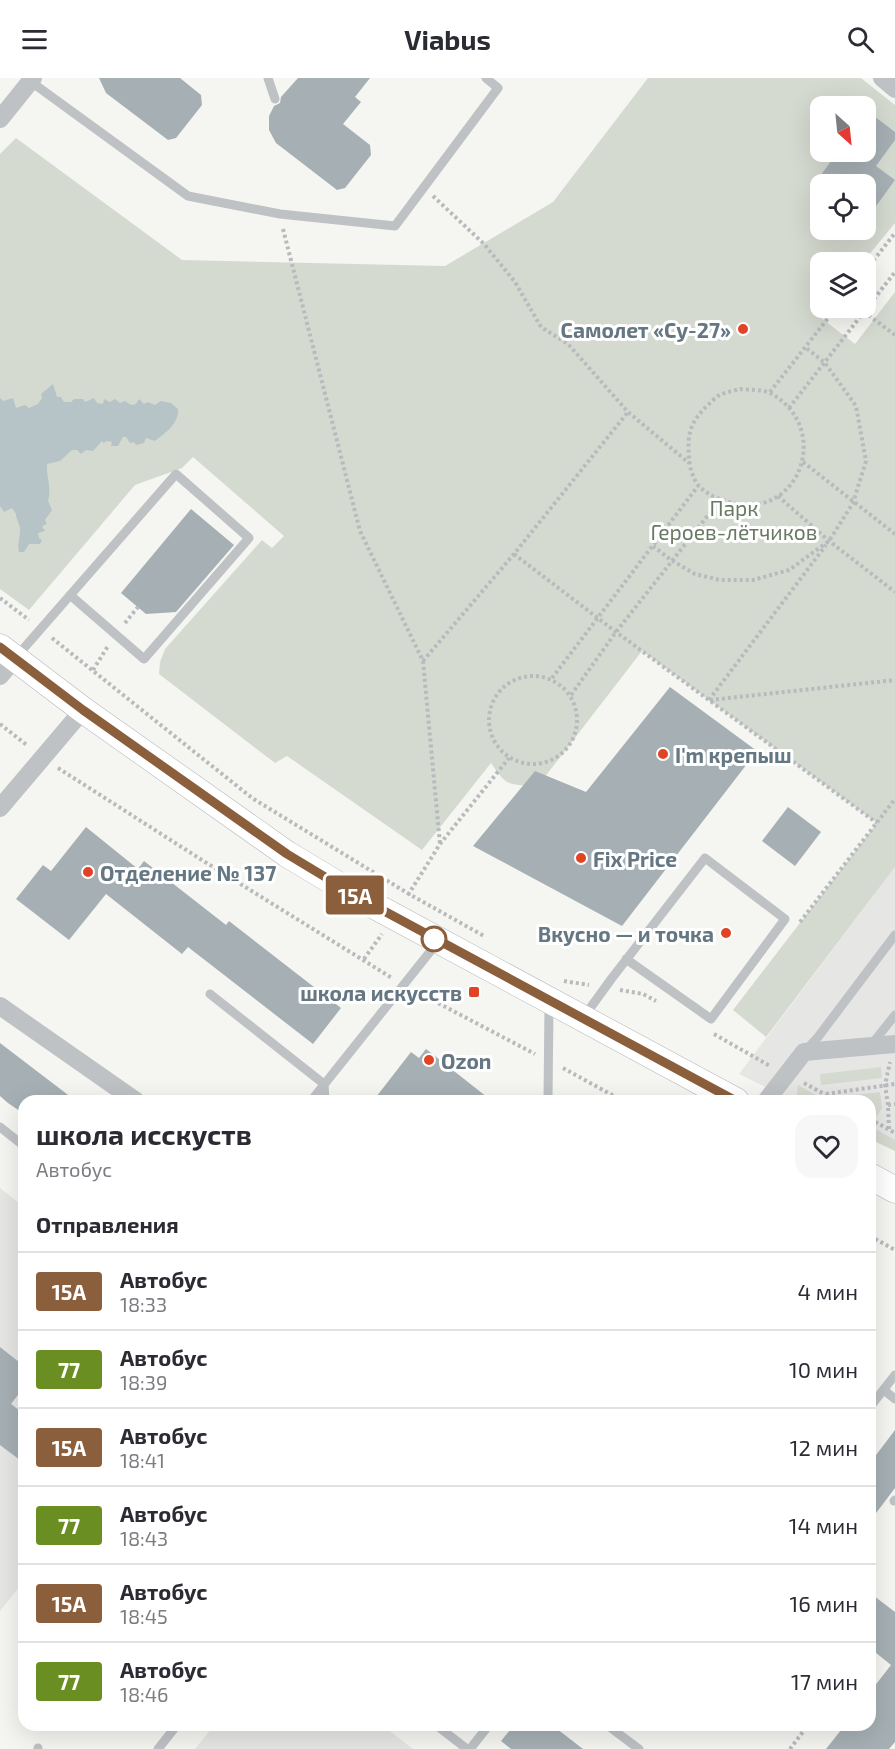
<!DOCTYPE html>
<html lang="ru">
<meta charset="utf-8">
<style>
:root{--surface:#fff;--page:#f7f7f7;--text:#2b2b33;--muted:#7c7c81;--line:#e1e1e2}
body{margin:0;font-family:"Exo 2",sans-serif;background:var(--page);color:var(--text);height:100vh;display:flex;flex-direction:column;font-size:22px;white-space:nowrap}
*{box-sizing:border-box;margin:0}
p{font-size:20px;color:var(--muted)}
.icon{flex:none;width:33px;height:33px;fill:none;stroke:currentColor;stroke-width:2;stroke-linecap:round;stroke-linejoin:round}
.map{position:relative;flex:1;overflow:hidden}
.side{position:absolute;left:18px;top:1017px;width:858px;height:636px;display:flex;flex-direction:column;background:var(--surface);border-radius:18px;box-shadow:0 6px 24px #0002}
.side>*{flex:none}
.badge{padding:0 12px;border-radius:4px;font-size:21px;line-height:39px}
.needle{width:39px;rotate:153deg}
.controls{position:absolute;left:810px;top:18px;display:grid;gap:12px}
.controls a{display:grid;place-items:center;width:66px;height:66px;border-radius:12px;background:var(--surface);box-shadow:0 6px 24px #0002;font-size:30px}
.map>.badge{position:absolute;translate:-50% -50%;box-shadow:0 0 0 3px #fff}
h2{padding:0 18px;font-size:22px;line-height:54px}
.round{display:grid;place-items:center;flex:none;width:63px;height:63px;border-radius:18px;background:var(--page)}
.headline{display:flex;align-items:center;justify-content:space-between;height:102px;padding:0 18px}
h1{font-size:28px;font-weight:700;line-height:45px}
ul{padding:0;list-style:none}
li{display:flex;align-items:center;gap:18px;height:78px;padding:0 18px;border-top:2px solid var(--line)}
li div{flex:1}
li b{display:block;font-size:22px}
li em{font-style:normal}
li .badge{min-width:66px;font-weight:700;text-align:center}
header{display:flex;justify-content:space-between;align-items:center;height:78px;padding:0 18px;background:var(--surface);font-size:27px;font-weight:700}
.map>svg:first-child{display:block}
</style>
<header><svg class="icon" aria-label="menu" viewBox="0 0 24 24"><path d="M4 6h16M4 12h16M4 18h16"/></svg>Viabus<svg class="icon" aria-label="search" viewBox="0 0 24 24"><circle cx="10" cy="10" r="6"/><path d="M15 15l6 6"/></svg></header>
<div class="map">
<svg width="895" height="1671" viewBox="0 0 895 1671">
<rect width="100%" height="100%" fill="#f5f5f1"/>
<g fill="#e6e6e5">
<polygon points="895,789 895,1073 870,1061 870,1023 794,1023 739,996"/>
<polygon points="0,1110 24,1129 24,1503 0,1533"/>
<polygon points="214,1647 382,1647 413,1671 195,1671"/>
</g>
<g fill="#d5dad0" fill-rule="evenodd">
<path d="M648,0h213l34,27v118l-32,39h-43v46h8l-8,9 35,27 40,-52v575l-129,170 -33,-27 144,-187 -235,-172 -105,136c-30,-4 -29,1 -46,-24l-69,87 -135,-94 -12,7 -116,-89 1,-12 5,-13 97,-109 10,8 12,-12 -91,-79 -11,11 -47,17 -106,125 -29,-21v-435l16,-16 166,122 263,6 108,-64zM820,28h46v46h-46zM820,106h46v46h-46z"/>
<polygon points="881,989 882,1000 821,1007 820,996"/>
<polygon points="798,1007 826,1023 798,1023 797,1015"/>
<polygon points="880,1014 882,1030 877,1038 870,1035 870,1023 847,1023 839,1019"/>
<polygon points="870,1048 895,1062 895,1073 870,1061"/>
</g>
<path fill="#b6c4c7" d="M53,306l4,13h4l3,5h7l3,-3h9l2,3 9,-4 3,5 6,1 1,-5 6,3 5,-3 5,4 5,-2 6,4 5,-1 3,-5 5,5 4,-2 7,3 6,-4 10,2 7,6c1,15 -13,24 -23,32l-9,-3 -2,5 -8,2 -2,-3 -4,1 -4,-6h-3l-5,9h-7l1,-4 -5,-1 -4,2 -1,-2 -9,10 -7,-1 -5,4 -4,-4h-5l-12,11 -13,3c-1,13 5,24 1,37l4,9 -7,10 2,4 -5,2 3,5 -7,2 1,5 3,2 -2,4h-11l-5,8h-5c-2,-7 1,-14 1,-22 0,-7 -4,-10 -4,-16l-4,-6 -8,4 -4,-6v-108l3,3 10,-3 3,10 9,-3 4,3 9,-4 4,-6 -1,-4z"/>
<g fill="#a6b0b4">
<polygon points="99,0 180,0 201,17 202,27 176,60 168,62 106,15"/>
<polygon points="298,0 370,0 355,19 361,24 343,46 370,67 371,77 345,110 337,112 276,65 269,52 269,38 274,28 280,25 281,19"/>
<polygon points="866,32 895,54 895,62 876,88 895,102 866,142 866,106 814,106 838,74 866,74"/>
<polygon points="191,431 234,467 176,534 146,536 121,515"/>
<polygon points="670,609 757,673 622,848 473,768 535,693 586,714"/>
<polygon points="788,729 821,754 795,788 762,763"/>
<polygon points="86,749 138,791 144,783 226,847 229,843 341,930 313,966 188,869 182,876 106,816 69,862 16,821 43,787 51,793"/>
<polygon points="0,965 76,1023 24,1023 24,1036 8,1025 0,1018"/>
<polygon points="426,971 492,1023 373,1023 411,974 419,980"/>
<polygon points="0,1269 24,1288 24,1309 11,1326 24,1336 24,1385 0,1367"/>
<polygon points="895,1352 895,1410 870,1443 870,1385"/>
<polygon points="870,1515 895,1534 895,1664 889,1671 826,1671 845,1647 870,1647 870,1614 891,1587 870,1570"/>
<polygon points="514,1647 552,1647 583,1671 511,1671 501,1663"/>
</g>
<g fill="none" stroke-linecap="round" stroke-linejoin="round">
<defs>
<g id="secondary">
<polyline points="0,569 83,632 287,776 360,820 736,1023"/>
<polyline points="870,1098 895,1112"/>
</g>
</defs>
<use href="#secondary" stroke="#b2b8bc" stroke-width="27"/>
<g stroke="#b8bbbd" stroke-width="4" stroke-dasharray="3 3" stroke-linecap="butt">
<polyline points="433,118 484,166 515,204 541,249 568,266 628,334 689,385"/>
<polyline points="283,151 360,453 423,583 440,766"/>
<polyline points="866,192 895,155"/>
<polyline points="859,230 895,257"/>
<path d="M740,311c9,1 24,0 32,5 60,35 28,125 -39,109 -12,-3 -24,-7 -33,-16 -6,-5 -11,-21 -11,-29 -2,-24 1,-36 19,-53 3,-3 7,-7 10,-9 7,-4 15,-5 22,-7z"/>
<polyline points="770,314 836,230"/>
<polyline points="789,330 895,194"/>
<polyline points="803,384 895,456"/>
<polyline points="778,418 829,463 895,514"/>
<polyline points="653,468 671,482 695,496 720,502 753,502 789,492 829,463 853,425 866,383 856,328 825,285 805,269"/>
<polyline points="514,476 616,554 877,745"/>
<polyline points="0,520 29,542"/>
<polyline points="125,545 138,529"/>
<polyline points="52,560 252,720 409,816 484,858"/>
<polyline points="423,583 514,476 628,334"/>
<polyline points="93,592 108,568"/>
<circle cx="533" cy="642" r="44"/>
<polyline points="552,600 698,408"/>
<polyline points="571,617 616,554 720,422"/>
<polyline points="709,622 826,467"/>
<polyline points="710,622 895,602"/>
<polyline points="0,646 28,668"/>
<polyline points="58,690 205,784 392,900"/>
<polyline points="408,817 440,766 509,680"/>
<polyline points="800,844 895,721"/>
<polyline points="364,881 382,856"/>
<polyline points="564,903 589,907"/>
<polyline points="620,912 643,916 656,923"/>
<polyline points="417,914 535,976"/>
<polyline points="714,956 770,988"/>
<polyline points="563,990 623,1023"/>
<polyline points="804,1005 837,1023"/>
<polyline points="826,1016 895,1006"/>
<polyline points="888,1027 885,1007 890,984"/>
<polyline points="870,1041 895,1055"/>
<polyline points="889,1051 888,1027 895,1026"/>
<polyline points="870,1158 895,1172"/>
<polyline points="790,1671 808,1647"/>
</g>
<g stroke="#bec2c5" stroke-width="9">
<polyline points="268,0 275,21"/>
<polyline points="30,3 188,118 280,136 395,148 498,10 486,0"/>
<polyline points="17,578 176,396 249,460 144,581 70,517"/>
<polyline points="210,916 324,1006 325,1023"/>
<polyline points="583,940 612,900 705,780 785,841 711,941 626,881"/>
<polyline points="872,966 895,937"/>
<polyline points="805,973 818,959 895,857"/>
<polyline points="311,1023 437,865"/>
<polyline points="548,1023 549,926"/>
<polyline points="0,1049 24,1068"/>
<polyline points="884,1312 895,1321"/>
<polyline points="870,1329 895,1297"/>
<polyline points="894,1423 895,1422"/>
<polyline points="436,1647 467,1671"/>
<polyline points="607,1647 639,1671"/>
<polyline points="38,1670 38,1671"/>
<polyline points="158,1671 177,1647"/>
<polyline points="470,1671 489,1647"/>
</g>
<g stroke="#bec2c5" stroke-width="18">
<polyline points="882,0 895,11"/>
<polyline points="0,41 33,0"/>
<polyline points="0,598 15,580"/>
<polyline points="0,730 83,632"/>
<polyline points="0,928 136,1023"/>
<polyline points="766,1023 804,974 895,966"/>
</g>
<use href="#secondary" stroke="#fff" stroke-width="26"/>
</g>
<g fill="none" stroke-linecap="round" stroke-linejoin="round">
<defs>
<polyline id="line" points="0,569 83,632 287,776 360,820 736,1023"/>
</defs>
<use href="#line" stroke="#fff" stroke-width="14"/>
<use href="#line" stroke="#8b5e3c" stroke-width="9"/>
</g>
<g fill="#e24324" stroke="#fff" stroke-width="2">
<circle cx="743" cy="251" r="6"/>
<circle cx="663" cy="676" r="6"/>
<circle cx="581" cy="780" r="6"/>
<circle cx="88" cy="794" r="6"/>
<circle cx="726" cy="855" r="6"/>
<rect x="468" y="908" width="12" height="12" rx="3"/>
<circle cx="429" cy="982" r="6"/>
</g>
<circle fill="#fff" stroke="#8b5e3c" stroke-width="3" cx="434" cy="861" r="12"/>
<g text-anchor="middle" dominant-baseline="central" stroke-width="6" stroke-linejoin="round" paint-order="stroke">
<g font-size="21" font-weight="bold" fill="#647782" stroke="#fff" text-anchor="start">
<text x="731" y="251" text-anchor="end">Самолет «Су-27»</text>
<text x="675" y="676">I'm крепыш</text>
<text x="593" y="780">Fix Price</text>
<text x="100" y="794">Отделение № 137</text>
<text x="714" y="855" text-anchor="end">Вкусно — и точка</text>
<text x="462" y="914" text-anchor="end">школа искусств</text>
<text x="441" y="982">Ozon</text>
</g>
<g font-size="21" fill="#697a63" stroke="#fff">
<text x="734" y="429">Парк<tspan x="734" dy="24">Героев-лётчиков</tspan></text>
</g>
</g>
</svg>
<div class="controls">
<a><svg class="needle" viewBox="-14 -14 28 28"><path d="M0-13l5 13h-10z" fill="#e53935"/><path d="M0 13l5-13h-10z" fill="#7c7c81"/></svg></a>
<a><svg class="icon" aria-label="locate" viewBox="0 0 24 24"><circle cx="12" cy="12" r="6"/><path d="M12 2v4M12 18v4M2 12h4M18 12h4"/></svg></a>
<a><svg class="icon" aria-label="layers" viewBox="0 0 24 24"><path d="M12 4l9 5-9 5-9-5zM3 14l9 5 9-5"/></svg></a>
</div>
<b class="badge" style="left:355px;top:817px;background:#8b5e3c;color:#fff">15А</b>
<section class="side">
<div class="headline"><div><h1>школа исскуств</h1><p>Автобус</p></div><a class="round"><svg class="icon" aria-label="heart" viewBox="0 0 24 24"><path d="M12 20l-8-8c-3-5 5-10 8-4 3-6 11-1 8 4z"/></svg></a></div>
<h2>Отправления</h2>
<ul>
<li><span class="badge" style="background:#8b5e3c;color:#fff">15А</span><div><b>Автобус</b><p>18:33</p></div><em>4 мин</em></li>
<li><span class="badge" style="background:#6b8e23;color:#fff">77</span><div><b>Автобус</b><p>18:39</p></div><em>10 мин</em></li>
<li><span class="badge" style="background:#8b5e3c;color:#fff">15А</span><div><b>Автобус</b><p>18:41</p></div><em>12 мин</em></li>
<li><span class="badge" style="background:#6b8e23;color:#fff">77</span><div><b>Автобус</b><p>18:43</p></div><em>14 мин</em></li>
<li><span class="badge" style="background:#8b5e3c;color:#fff">15А</span><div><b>Автобус</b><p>18:45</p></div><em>16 мин</em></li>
<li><span class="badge" style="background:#6b8e23;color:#fff">77</span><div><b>Автобус</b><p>18:46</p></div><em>17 мин</em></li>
</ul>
</section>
</div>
